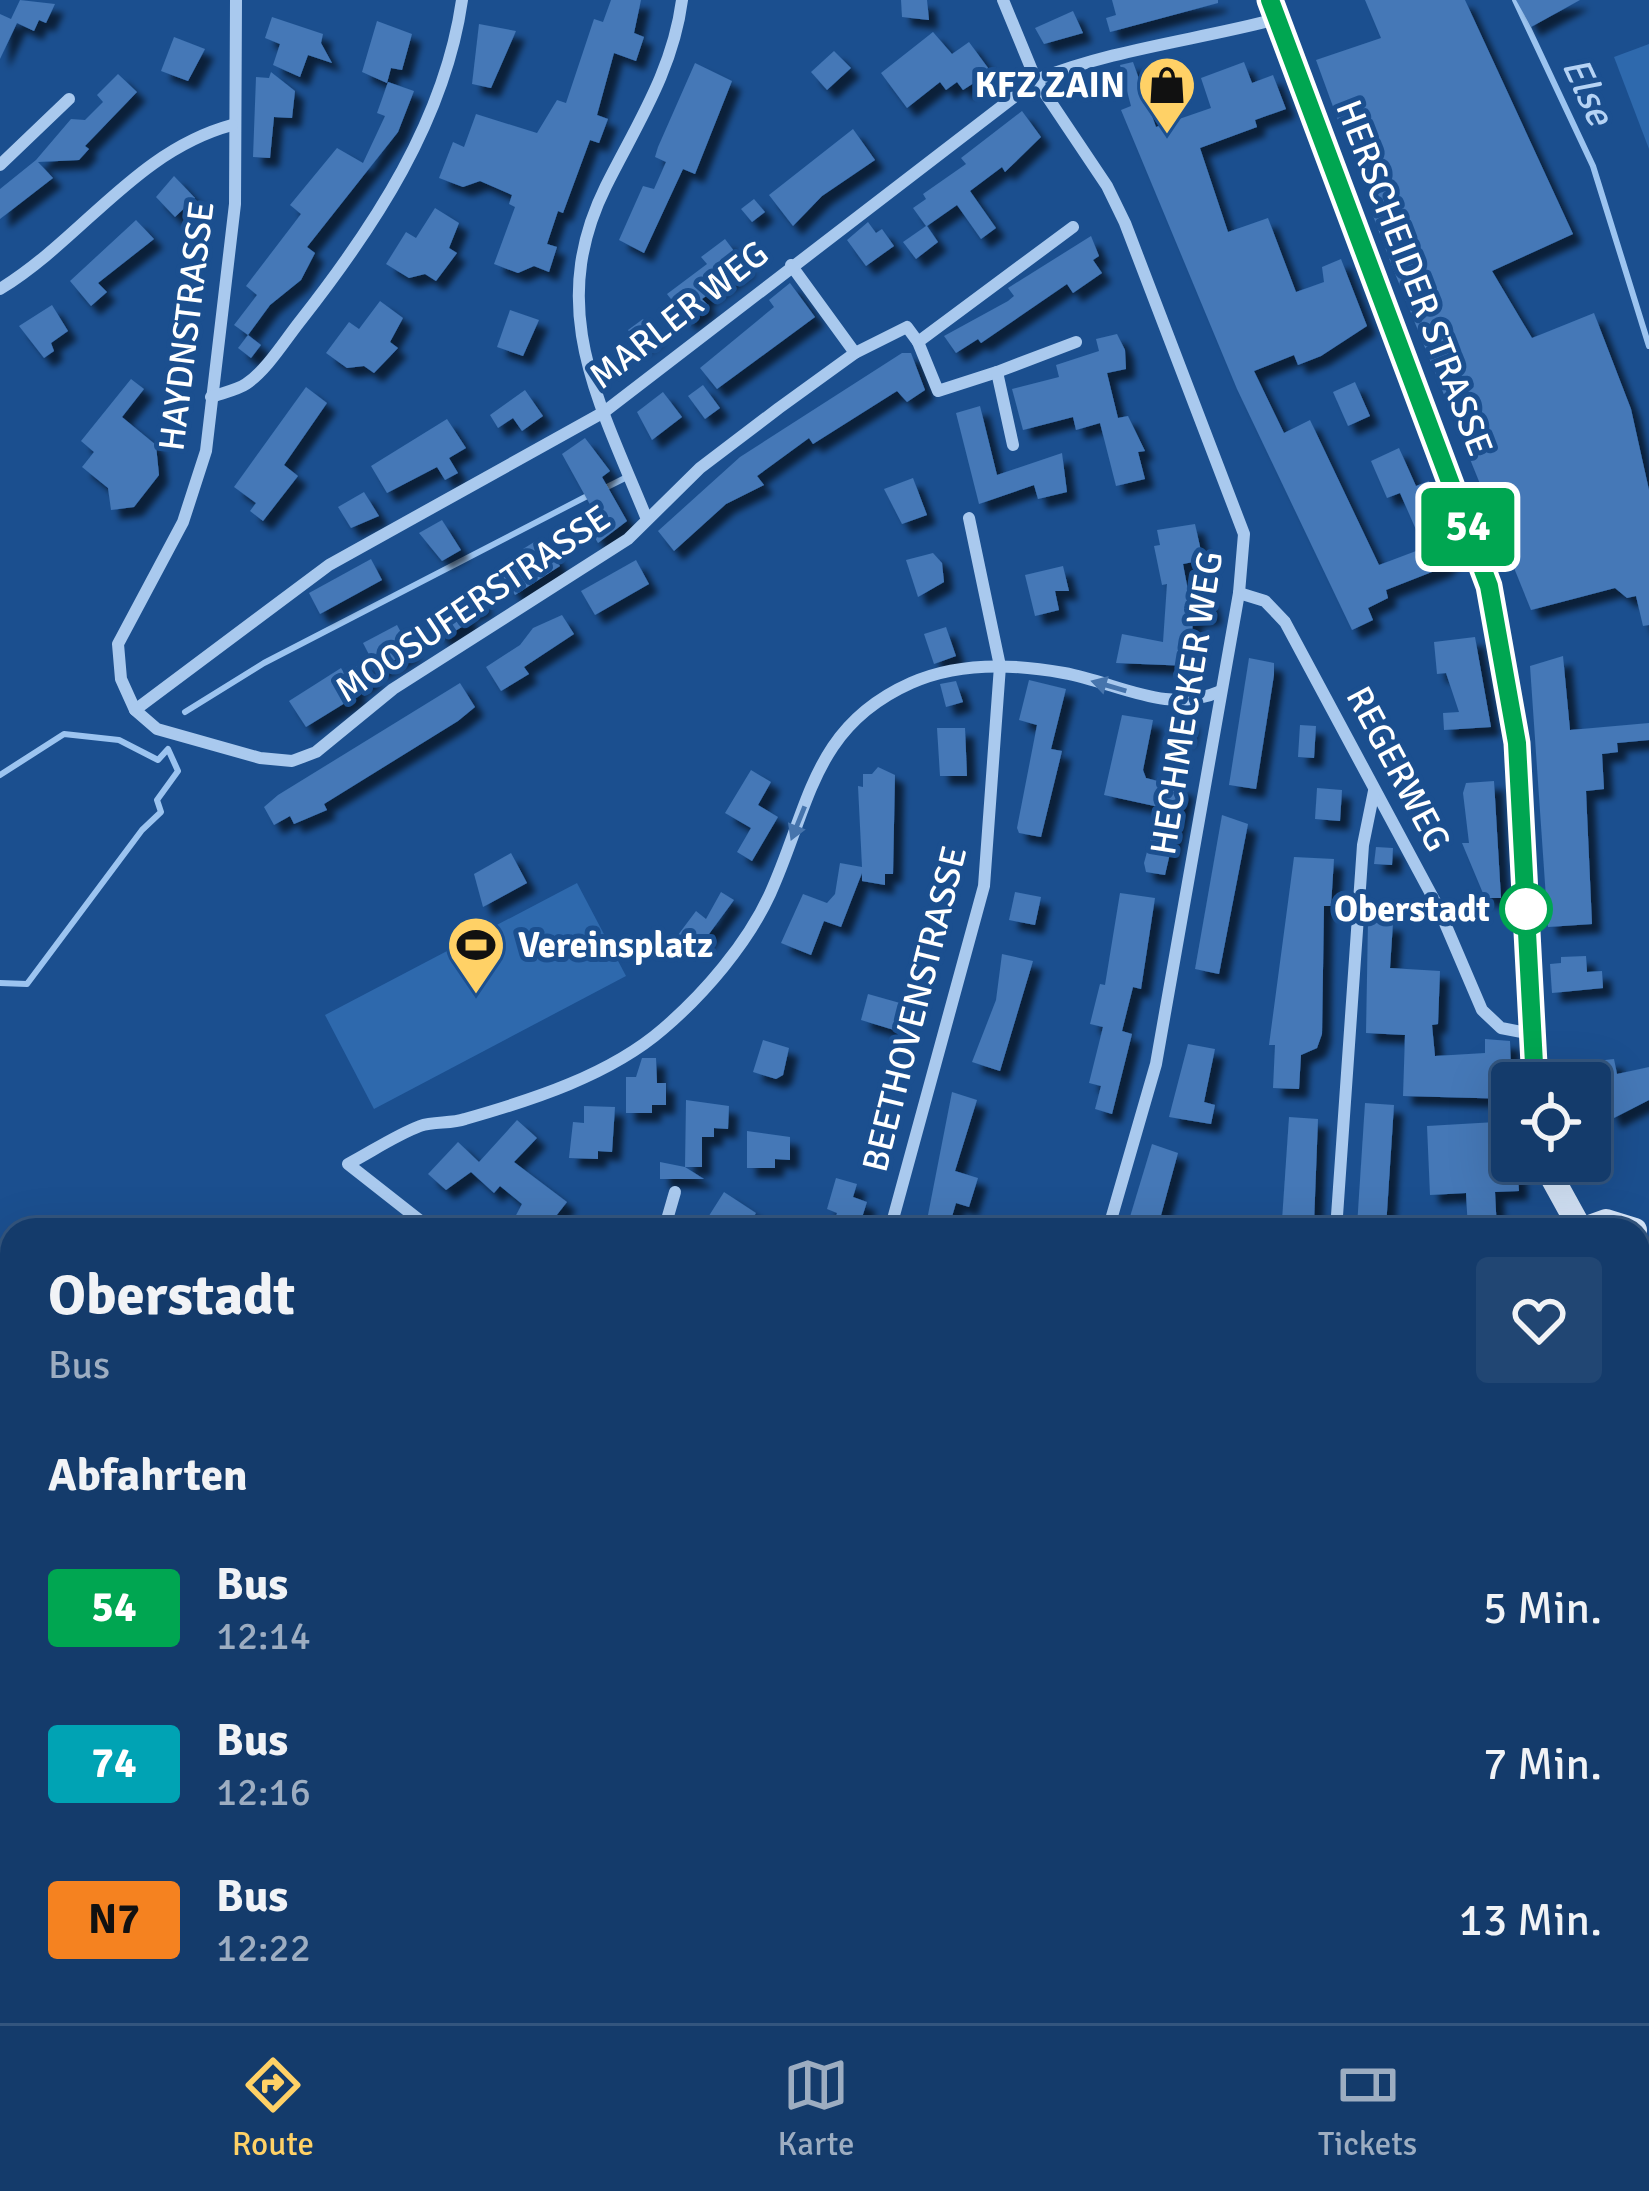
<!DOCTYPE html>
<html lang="de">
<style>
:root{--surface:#143b6b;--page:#214673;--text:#f1f3f6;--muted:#9dadc1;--line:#33557e;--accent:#ffd166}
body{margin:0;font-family:Signika,sans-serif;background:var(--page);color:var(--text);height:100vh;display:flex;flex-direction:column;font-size:45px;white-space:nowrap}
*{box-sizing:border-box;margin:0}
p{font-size:39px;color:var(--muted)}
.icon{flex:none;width:66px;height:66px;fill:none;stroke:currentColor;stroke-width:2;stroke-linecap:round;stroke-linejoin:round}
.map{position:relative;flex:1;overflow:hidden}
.panel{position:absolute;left:0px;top:1218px;width:1650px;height:807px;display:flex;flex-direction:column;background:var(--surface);border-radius:36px 36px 0 0;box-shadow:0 12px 48px #0002,0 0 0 3px var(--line)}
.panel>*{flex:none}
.badge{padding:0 24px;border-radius:9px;font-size:42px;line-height:78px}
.tools{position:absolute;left:1491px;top:1062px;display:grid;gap:24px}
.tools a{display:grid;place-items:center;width:120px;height:120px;border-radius:12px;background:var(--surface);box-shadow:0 12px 48px #0002,0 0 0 3px var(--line);font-size:60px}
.map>.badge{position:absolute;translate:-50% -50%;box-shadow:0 0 0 6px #fff}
h2{padding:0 48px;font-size:45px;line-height:108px}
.round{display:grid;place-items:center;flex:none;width:126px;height:126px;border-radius:12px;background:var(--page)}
.summary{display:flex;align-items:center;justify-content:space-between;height:204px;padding:0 48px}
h1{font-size:57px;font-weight:800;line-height:90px}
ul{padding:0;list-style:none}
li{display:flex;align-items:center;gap:36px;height:156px;padding:0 48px}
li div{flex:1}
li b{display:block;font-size:45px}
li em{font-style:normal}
li .badge{min-width:132px;font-weight:700;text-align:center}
.dock{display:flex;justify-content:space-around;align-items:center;height:168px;border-top:3px solid var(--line);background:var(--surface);font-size:33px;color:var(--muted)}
.dock a{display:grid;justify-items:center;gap:6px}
.dock .current{color:var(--accent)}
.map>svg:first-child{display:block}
</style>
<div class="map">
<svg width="1649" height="2023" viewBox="0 0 1649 2023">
<defs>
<filter id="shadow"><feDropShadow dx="9" dy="9" stdDeviation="3" flood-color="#0009"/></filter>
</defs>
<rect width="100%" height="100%" fill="#1b4f8f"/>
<g fill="#2e69ad">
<polygon points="1649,44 1649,149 1614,57"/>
<polygon points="577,883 626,976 374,1109 325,1015"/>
<polygon points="0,1779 12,1786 12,2013 104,2013 57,2023 0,2023"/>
<polygon points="1203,2013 1391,2013 1388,2023 1215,2023 1202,2018"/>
</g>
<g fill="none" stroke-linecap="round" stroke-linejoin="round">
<g stroke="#9cc4f0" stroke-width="6">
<polyline points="1515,0 1593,166 1649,346"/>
<polyline points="605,488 623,479"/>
<polyline points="185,712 264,663 593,493"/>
<polyline points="0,775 64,734 119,740 158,760 168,749 178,771 157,800 161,812 142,830 27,984 0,983"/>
</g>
</g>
<g fill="#4478b7" filter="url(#shadow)">
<polygon points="20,0 55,4 46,23 39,20 34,31 17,23 0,59 0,14 11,19"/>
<polygon points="611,0 641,0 634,33 644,37 636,61 614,53 597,115 608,119 599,143 590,140 563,213 558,211 547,244 557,247 549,272 534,266 518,273 494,264 515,207 509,204 512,195 480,181 463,187 439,178 453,142 464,147 476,114 537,133 557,100 566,103 594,19 603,22"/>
<polygon points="901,0 927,0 929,20 902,17"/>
<polygon points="1112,0 1218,0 1218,3 1110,32 1106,18 1116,15"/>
<polygon points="1365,0 1465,0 1573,234 1492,271 1532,338 1594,313 1631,409 1649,490 1649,625 1643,626 1636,596 1627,598 1615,588 1531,610 1392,266 1372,213 1380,211 1349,126 1339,123 1316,60 1381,38"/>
<polygon points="1516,0 1580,0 1531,27"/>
<polygon points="1073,11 1083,33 1044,44 1035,28"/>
<polygon points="272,17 323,34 321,43 332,63 308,55 300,77 273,65 280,44 265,38"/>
<polygon points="377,21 412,34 402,70 391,68 387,83 362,72"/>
<polygon points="479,24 516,31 491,88 472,84"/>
<polygon points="933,32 952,54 969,42 991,72 963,90 957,82 946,90 940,82 907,108 881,73"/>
<polygon points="174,37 205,49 188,81 161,71"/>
<polygon points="834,51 851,68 827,90 811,72"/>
<polygon points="1133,62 1156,127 1211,108 1201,78 1244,62 1252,83 1273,75 1286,109 1255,120 1257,127 1200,148 1228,232 1268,218 1296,292 1324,282 1322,267 1341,259 1367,326 1321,356 1298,365 1294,355 1254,371 1284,433 1310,420 1379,565 1424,548 1400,493 1387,498 1371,461 1399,448 1416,486 1429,481 1456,554 1442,568 1386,590 1388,598 1368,608 1373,620 1352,630 1237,389 1121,110 1131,106 1120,65"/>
<polygon points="695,63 732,81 695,174 683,169 644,253 619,240 643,186 654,189 666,162 655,157 658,147"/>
<polygon points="271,72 295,91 292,118 274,117 270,158 253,157 256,77 269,78"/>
<polygon points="118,74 137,92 85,146 89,149 79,160 38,162 53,178 0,219 0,189 36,160 71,119 85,120 103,102 97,95"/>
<polygon points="388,82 414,91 398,132 307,247 315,253 301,280 270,305 248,335 234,325 257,295 246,286 301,214 290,205 337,148 363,163 385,116 377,113"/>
<polygon points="1022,111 1041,137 1005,172 1002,167 970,191 996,228 981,239 957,205 927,226 938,242 916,259 903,242 926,226 913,208 926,199 923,194 966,164 961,158"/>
<polygon points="853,129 875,160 822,196 793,226 769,195"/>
<polygon points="174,176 195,198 175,217 156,197"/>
<polygon points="754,199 765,212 752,222 741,209"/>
<polygon points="435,208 459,223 449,248 457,253 436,281 425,274 409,278 386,264 406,232 416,238"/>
<polygon points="136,220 154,239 98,283 107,292 91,306 70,281"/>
<polygon points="868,222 876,233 882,229 894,246 866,266 847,240"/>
<polygon points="1091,236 1099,256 1093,260 1102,273 1073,293 1067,284 981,343 978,339 956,353 944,336 1008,301 1014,296 1008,288"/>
<polygon points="725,239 746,267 702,299 708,305 688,321 667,294 707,264 701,257"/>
<polygon points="790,283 815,317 717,389 700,368 774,307 769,300"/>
<polygon points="380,301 403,318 390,342 398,348 374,373 364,366 347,368 326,353 349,322 359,329"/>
<polygon points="52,305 68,331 51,343 54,351 44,358 19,326"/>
<polygon points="510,310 539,320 523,356 497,347"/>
<polygon points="643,319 655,334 640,345 628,330"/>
<polygon points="1117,334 1125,350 1126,369 1107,373 1118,418 1128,416 1145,451 1138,452 1145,479 1116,486 1100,423 1076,430 1073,417 1023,430 1012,389 1059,377 1056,365 1099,351 1096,339"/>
<polygon points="248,335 261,345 251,358 238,348"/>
<polygon points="902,353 911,353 925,390 907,402 897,391 813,444 809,438 757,476 764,485 726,504 674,551 658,531 740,457"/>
<polygon points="131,379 144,389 122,417 156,445 159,475 134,507 111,510 108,488 82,467 94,452 81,441"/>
<polygon points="1355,382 1370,416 1348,426 1333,392"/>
<polygon points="703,385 720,408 705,419 688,396"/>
<polygon points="306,387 327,403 284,465 298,476 263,521 250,511 256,503 234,487"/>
<polygon points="525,390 543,416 522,431 513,418 498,428 490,415"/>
<polygon points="663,392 682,417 652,440 637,412"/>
<polygon points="980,406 997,475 1062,453 1067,492 1038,499 1034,485 979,504 956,413"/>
<polygon points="447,419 466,448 449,458 458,473 445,480 437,467 387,493 371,466"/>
<polygon points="585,438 610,471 602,477 627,521 598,543 588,526 598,519 562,454"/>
<polygon points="913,478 927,515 902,524 884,489"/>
<polygon points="364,492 379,516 351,528 338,507"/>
<polygon points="442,520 461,550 442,561 419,533"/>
<polygon points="1195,524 1203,560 1183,564 1190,601 1209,597 1213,615 1193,619 1190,666 1116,663 1122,634 1163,642 1167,584 1162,585 1154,546 1160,545 1157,530"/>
<polygon points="542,537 560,566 515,595 500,572 527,555 523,549"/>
<polygon points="933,553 942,563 944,582 918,597 906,560"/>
<polygon points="371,559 382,580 320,614 309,593"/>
<polygon points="636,560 649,584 595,615 581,591"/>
<polygon points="1063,566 1069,591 1055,591 1059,610 1035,616 1025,575"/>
<polygon points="472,588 484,606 465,614 470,622 442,639 428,616"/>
<polygon points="562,615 574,634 524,667 529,674 501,691 486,667 520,645 533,628"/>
<polygon points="397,625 411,651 377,670 363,643"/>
<polygon points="946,627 956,656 934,664 924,634"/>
<polygon points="1475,637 1491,727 1444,730 1443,713 1459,712 1446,673 1437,674 1434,642"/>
<polygon points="1563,656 1570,730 1649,723 1649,740 1617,743 1618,752 1602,754 1604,789 1586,791 1592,924 1548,927 1530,666"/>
<polygon points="1249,658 1274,663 1274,675 1256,789 1229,785"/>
<polygon points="364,662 372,678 354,688 358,695 306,727 289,701 341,668 344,673"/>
<polygon points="1029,680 1066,689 1051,749 1062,751 1041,837 1019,833 1017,828 1037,725 1019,720"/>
<polygon points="956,681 963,702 946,707 940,684"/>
<polygon points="460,683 475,707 458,721 324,804 327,810 294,824 290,816 274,825 264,807 278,795"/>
<polygon points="1122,715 1153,720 1143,770 1146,778 1185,788 1165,875 1146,872 1144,863 1159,807 1104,795"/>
<polygon points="1172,717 1190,720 1186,738 1169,734"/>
<polygon points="1300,725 1316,726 1314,758 1298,757"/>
<polygon points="937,728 965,728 967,776 940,776"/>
<polygon points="878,767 895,775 893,874 885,874 885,885 862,881 862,873 841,927 824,921 811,955 781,943 803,894 827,903 835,894 840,863 862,867 858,786 863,787 863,774 872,774"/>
<polygon points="751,770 771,782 758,805 778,817 752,861 737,852 751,828 725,813"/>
<polygon points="1494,781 1501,898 1485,898 1462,843 1469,843 1463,793 1466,783"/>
<polygon points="1317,788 1342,790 1340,821 1315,819"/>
<polygon points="1222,815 1248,824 1219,974 1195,969"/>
<polygon points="1376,847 1393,848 1392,865 1374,864"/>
<polygon points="511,853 527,883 483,907 474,874"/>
<polygon points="1294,857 1334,859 1331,906 1324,906 1322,1034 1317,1048 1301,1055 1299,1089 1273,1088 1275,1045 1269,1045"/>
<polygon points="721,892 734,900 698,949 678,935 696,911 706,919"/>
<polygon points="1015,892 1041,897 1035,925 1009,920"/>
<polygon points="1120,893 1155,898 1141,989 1133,987 1122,1031 1132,1034 1112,1114 1095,1109 1101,1086 1089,1083 1103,1027 1090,1024 1100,984 1105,985"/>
<polygon points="1368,921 1393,923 1390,968 1440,971 1438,1024 1432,1025 1435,1056 1485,1053 1485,1039 1510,1041 1512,1099 1403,1096 1405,1035 1366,1033"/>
<polygon points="1002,954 1033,961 1000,1071 972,1062 996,1000"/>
<polygon points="1586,956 1587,972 1602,971 1603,988 1552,993 1550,964 1561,963 1561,957"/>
<polygon points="868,994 900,1003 894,1030 861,1020"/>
<polygon points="763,1040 789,1048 783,1075 776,1079 753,1072"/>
<polygon points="1188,1044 1215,1049 1204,1102 1215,1105 1211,1124 1169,1117"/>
<polygon points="642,1058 656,1058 657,1083 666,1083 666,1105 652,1105 652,1113 626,1113 626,1077 636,1077"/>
<polygon points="1614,1059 1617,1074 1649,1067 1649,1100 1612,1119 1588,1062"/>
<polygon points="952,1092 977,1100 955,1171 978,1178 969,1207 956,1203 949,1227 927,1220"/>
<polygon points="686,1100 729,1106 728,1129 714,1128 714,1137 702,1137 702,1167 685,1167 704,1179 660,1179 660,1162 685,1167"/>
<polygon points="1365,1103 1394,1105 1386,1227 1357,1226"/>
<polygon points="584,1106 615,1107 612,1152 598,1151 598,1159 569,1158 573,1122 584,1123"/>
<polygon points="1289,1117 1318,1119 1314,1223 1282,1220"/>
<polygon points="517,1120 537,1138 514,1162 567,1202 545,1230 508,1230 522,1204 500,1186 494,1193 471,1172 446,1190 428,1174 458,1142 479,1162"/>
<polygon points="1496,1122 1496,1154 1512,1154 1512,1161 1517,1161 1519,1191 1495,1192 1497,1230 1468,1230 1466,1193 1430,1195 1427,1126"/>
<polygon points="747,1131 790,1137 790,1160 775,1159 775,1168 747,1168"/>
<polygon points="1152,1144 1178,1153 1157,1230 1126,1230"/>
<polygon points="836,1178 857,1184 853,1197 867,1202 858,1230 832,1230 837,1213 827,1209"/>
<polygon points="724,1192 756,1213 747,1228 739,1222 734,1230 700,1230"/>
</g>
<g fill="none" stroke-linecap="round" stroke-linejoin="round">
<g stroke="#a9c9ee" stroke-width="12">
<polyline points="236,0 235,204 206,451 183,522 118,644 121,679 135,710 157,729 260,758 292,761 316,752 393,689 628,539 700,468 779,408 855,353 907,327 918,342"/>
<polyline points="1003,0 1036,80 1107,186 1125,223 1244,534 1239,593 1156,1064 1108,1230"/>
<polyline points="0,165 69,99"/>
<polyline points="791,265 855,353"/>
<path d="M0,289c83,-51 136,-138 232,-164"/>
<polyline points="997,372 938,391 918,342 1073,227"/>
<path d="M211,397c11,-4 26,-7 35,-13 21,-14 39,-44 55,-64 73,-93 144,-200 161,-320"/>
<polyline points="1013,445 997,372 1076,342"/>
<path d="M646,517c-47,-116 -101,-208 -40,-331 31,-62 67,-116 76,-186"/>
<polyline points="1239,593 1265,601 1285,622 1438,907 1482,1010 1501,1028 1532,1034"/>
<path d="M135,710l194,-145 275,-153 432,-332c77,-31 161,-40 241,-61"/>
<path d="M432,1230l-84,-66c23,-12 48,-29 72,-38 14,-5 31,-2 45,-7 67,-19 145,-44 198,-90 41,-35 84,-85 107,-135 40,-88 42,-167 141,-211 47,-21 104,-19 153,-10 55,10 102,42 157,18"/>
<polyline points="664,1230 675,1192"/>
<polyline points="890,1230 984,886 1000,666 969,518"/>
<polyline points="1336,1230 1363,845 1374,791"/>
<polyline points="1648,1247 1649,1246"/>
<polyline points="1181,2013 1188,2023"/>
<polyline points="779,2023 797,2013"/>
</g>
<g stroke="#d6e6fa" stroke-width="24">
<polyline points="1270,0 1489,586 1517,743 1535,1083"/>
<polyline points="1543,1161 1581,1230"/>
<polyline points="1581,1230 1606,1221 1635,1230"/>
<polyline points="1638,1297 1649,1280"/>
<polyline points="1528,2023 1529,2013"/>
</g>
</g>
<defs><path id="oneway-solid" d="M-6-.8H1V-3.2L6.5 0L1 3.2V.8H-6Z" transform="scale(3)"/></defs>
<g fill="#4674ac">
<use href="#oneway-solid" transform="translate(1109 686) rotate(-164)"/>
<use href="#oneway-solid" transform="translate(798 823) rotate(112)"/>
</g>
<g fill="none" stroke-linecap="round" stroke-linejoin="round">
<defs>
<polyline id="line" points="1270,0 1489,586 1517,743 1535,1083"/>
</defs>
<use href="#line" stroke="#fff" stroke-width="27"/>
<use href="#line" stroke="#00a651" stroke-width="18"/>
</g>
<defs>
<symbol id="shop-pin" viewBox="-11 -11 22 30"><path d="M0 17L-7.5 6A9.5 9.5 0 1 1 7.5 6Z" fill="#ffd166" stroke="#1b4f8f"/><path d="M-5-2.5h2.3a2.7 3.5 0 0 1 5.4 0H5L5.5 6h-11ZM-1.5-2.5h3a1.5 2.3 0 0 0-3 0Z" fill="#111"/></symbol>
<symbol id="stadium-pin" viewBox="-11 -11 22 30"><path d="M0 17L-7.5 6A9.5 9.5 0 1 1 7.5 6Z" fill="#ffd166" stroke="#1b4f8f"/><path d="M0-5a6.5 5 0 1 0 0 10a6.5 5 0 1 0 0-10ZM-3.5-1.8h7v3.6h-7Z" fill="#111"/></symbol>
</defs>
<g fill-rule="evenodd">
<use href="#shop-pin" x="1134" y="52" width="66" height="90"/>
<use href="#stadium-pin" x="443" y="912" width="66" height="90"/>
</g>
<circle fill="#fff" stroke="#00a651" stroke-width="6" cx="1526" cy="909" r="24"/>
<g text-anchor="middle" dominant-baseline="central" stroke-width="10" stroke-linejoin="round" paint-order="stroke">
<g font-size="36" font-weight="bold" fill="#fff" stroke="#1b4f8f" text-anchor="end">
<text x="1125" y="85">KFZ ZAIN</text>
<text x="518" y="945" text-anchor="start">Vereinsplatz</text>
</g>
<g font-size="36" fill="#fff" stroke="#1b4f8f">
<text transform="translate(1414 278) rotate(69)">HERSCHEIDER STRASSE</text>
<text transform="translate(679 315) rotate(-38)">MARLER WEG</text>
<text transform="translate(187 326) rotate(-83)">HAYDNSTRASSE</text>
<text transform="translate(473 604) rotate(-34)">MOOSUFERSTRASSE</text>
<text transform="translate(1187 703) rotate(-81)">HECHMECKER WEG</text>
<text transform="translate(1398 769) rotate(62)">REGERWEG</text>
<text transform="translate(915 1009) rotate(-76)">BEETHOVENSTRASSE</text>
</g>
<g font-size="36" font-weight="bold" fill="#fff" stroke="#1b4f8f" text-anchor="end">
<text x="1490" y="909">Oberstadt</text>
</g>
<g font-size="39" font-style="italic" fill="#b5d3f5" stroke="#1b4f8f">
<text transform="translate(1588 91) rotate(65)">Else</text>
</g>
</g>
</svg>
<div class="tools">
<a><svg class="icon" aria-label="locate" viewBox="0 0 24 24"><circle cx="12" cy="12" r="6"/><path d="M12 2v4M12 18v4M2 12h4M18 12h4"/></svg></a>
</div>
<b class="badge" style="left:1468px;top:527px;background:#00a651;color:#fff">54</b>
<section class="panel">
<div class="summary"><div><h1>Oberstadt</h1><p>Bus</p></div><a class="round"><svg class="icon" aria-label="heart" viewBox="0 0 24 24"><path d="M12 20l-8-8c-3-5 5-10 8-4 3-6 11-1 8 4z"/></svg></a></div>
<h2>Abfahrten</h2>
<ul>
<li><span class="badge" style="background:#00a651;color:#fff">54</span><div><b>Bus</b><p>12:14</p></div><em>5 Min.</em></li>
<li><span class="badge" style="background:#00a3b4;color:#fff">74</span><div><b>Bus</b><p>12:16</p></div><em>7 Min.</em></li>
<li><span class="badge" style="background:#f58220;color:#111">N7</span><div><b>Bus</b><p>12:22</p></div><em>13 Min.</em></li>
</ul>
</section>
</div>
<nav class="dock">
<a class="current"><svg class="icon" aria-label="directions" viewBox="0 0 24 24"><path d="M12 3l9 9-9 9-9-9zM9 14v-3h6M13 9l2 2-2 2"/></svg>Route</a>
<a><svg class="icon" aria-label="map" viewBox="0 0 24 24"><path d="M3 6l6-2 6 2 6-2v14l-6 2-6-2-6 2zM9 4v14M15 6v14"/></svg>Karte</a>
<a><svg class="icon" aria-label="tickets" viewBox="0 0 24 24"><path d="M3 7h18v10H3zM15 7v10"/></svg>Tickets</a>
</nav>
